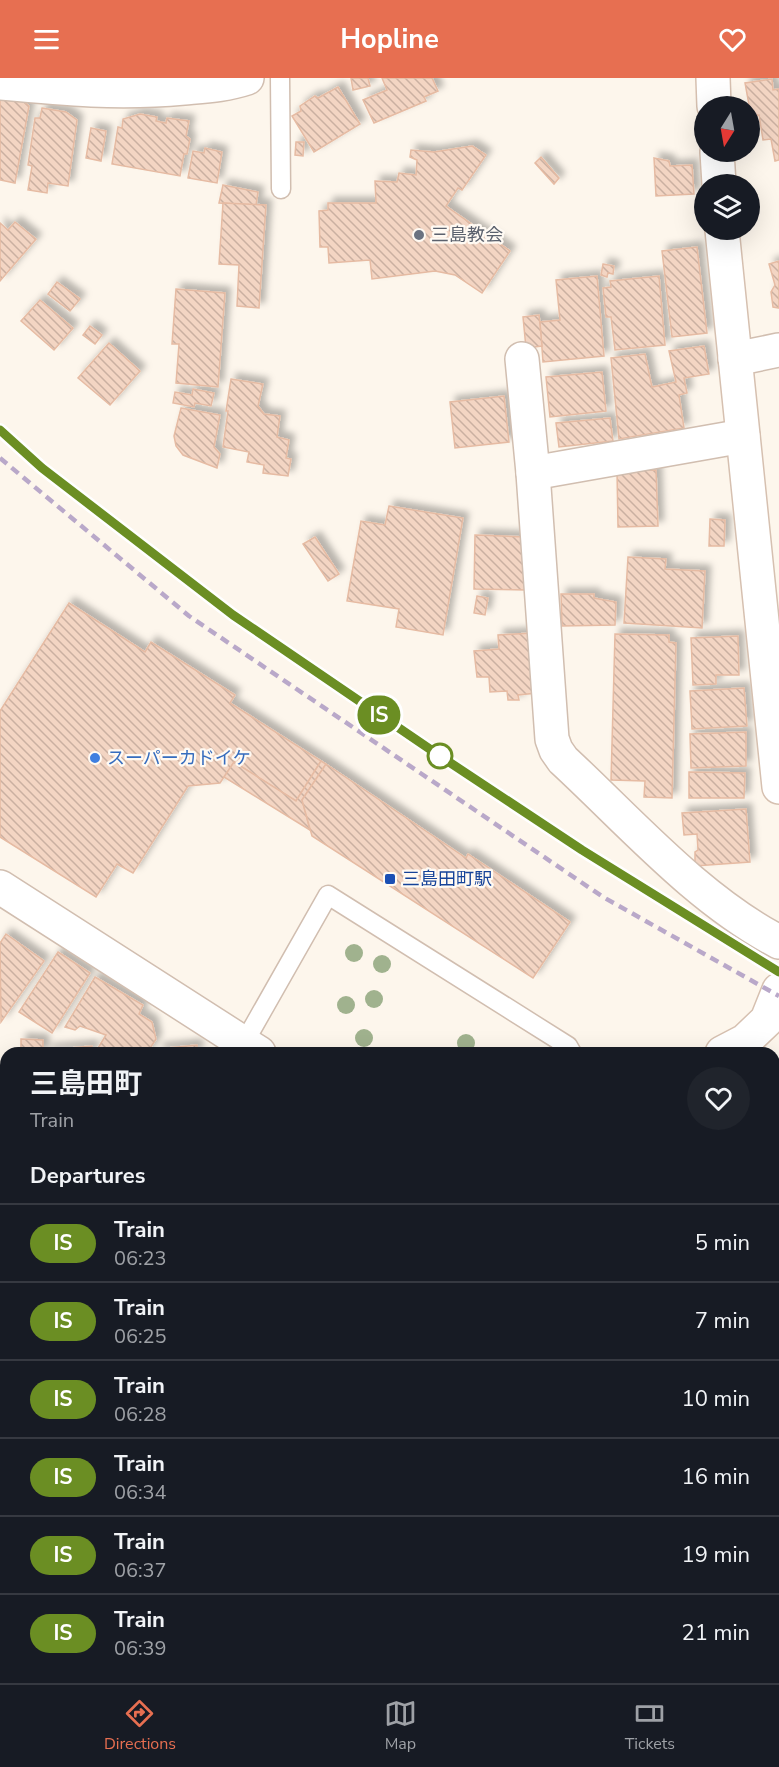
<!DOCTYPE html>
<meta charset="utf-8">
<style>
:root{--surface:#171b24;--page:#20242c;--text:#f1f3f6;--muted:#9ea1a6;--line:#363941;--accent:#e76f51}
body{margin:0;font-family:"Nunito Sans","Noto Sans JP",sans-serif;background:var(--page);color:var(--text);height:100vh;display:flex;flex-direction:column;font-size:22px;white-space:nowrap}
*{box-sizing:border-box;margin:0}
p{font-size:20px;color:var(--muted)}
.icon{flex:none;width:33px;height:33px;fill:none;stroke:currentColor;stroke-width:2;stroke-linecap:round;stroke-linejoin:round}
.map{position:relative;flex:1;overflow:hidden}
.sheet{position:absolute;left:0px;top:969px;width:780px;height:636px;display:flex;flex-direction:column;background:var(--surface);border-radius:18px 18px 0 0;box-shadow:0 6px 24px #0002}
.sheet>*{flex:none}
.badge{padding:0 12px;border-radius:20px;font-size:21px;line-height:39px}
.needle{width:39px;rotate:191deg}
.controls{position:absolute;left:694px;top:18px;display:grid;gap:12px}
.controls a{display:grid;place-items:center;width:66px;height:66px;border-radius:50%;background:var(--surface);box-shadow:0 6px 24px #0002;font-size:30px}
.map>.badge{position:absolute;translate:-50% -50%;box-shadow:0 0 0 3px #fff}
h2{padding:0 30px;font-size:22px;line-height:54px}
.round{display:grid;place-items:center;flex:none;width:63px;height:63px;border-radius:32px;background:var(--page)}
.head{display:flex;align-items:center;justify-content:space-between;height:102px;padding:0 30px}
h1{font-size:28px;font-weight:700;line-height:45px}
ul{padding:0;list-style:none}
li{display:flex;align-items:center;gap:18px;height:78px;padding:0 30px;border-top:2px solid var(--line)}
li div{flex:1}
li b{display:block;font-size:22px}
li em{font-style:normal}
li .badge{min-width:66px;font-weight:700;text-align:center}
header{display:flex;justify-content:space-between;align-items:center;height:78px;padding:0 30px;background:var(--accent);color:#fff;font-size:27px;font-weight:700}
.menu{display:flex;justify-content:space-around;align-items:center;height:84px;border-top:2px solid var(--line);background:var(--surface);font-size:16px;color:var(--muted)}
.menu a{display:grid;justify-items:center;gap:3px}
.menu .selected{color:var(--accent)}
.map>svg:first-child{display:block}
</style>
<header><svg class="icon" aria-label="menu" viewBox="0 0 24 24"><path d="M4 6h16M4 12h16M4 18h16"/></svg>Hopline<svg class="icon" aria-label="heart" viewBox="0 0 24 24"><path d="M12 20l-8-8c-3-5 5-10 8-4 3-6 11-1 8 4z"/></svg></header>
<div class="map">
<svg width="779" height="1605" viewBox="0 0 779 1605">
<defs>
<pattern id="building-back-hatch" width="6" height="6" patternUnits="userSpaceOnUse" patternTransform="scale(1.5)"><rect width="6" height="6" fill="#f3d5c3"/><path d="M-1 5l2 2M0 0l6 6M5-1l2 2" fill="none" stroke="#cab0a1"/></pattern>
<filter id="shadow"><feDropShadow dx="5.5" dy="-5.5" stdDeviation="3" flood-color="#0004"/></filter>
</defs>
<rect width="100%" height="100%" fill="#fdf6ec"/>
<g fill="url(#building-back-hatch)" stroke="#e6bba3" stroke-width="1.5" filter="url(#shadow)">
<polygon points="351,0 368,0 370,8 353,12"/>
<polygon points="382,0 432,0 438,13 424,19 426,23 374,45 363,22 387,12"/>
<polygon points="772,1 773,12 779,11 779,82 775,83 771,61 763,62 759,37 751,38 745,5"/>
<polygon points="338,9 360,46 314,74 292,38 301,33 300,28 315,18 318,20"/>
<polygon points="0,19 23,23 29,28 15,105 0,102"/>
<polygon points="42,30 66,34 77,42 68,108 48,105 47,115 28,112 32,88 28,87 35,40 40,40"/>
<polygon points="140,36 157,39 156,43 166,45 167,40 189,43 186,58 190,61 187,76 184,76 180,98 112,86 118,49 122,50 123,41"/>
<polygon points="91,50 106,53 101,83 86,80"/>
<polygon points="296,64 304,64 303,78 295,77"/>
<polygon points="472,68 486,77 462,112 458,110 446,128 510,173 482,215 455,197 435,193 372,201 370,182 329,185 328,169 320,169 319,133 328,132 328,125 376,125 375,103 397,104 399,95 416,97 417,82 410,79 411,72 434,74"/>
<polygon points="205,70 222,74 217,105 188,100 193,73 204,75"/>
<polygon points="541,79 559,100 554,106 535,85"/>
<polygon points="654,80 669,83 670,88 692,87 694,116 656,118"/>
<polygon points="223,107 258,114 256,127 219,125"/>
<polygon points="223,125 266,127 259,230 237,228 239,187 219,186"/>
<polygon points="15,144 36,161 0,203 0,145 8,152"/>
<polygon points="697,169 707,255 672,259 662,173"/>
<polygon points="779,183 779,230 773,229 771,214 775,207 769,186"/>
<polygon points="603,186 614,188 613,196 608,195 607,199 601,197"/>
<polygon points="597,198 604,278 543,284 540,244 560,242 556,202"/>
<polygon points="659,198 665,267 615,272 611,239 606,239 603,210 611,209 610,203"/>
<polygon points="57,204 80,221 70,233 48,216"/>
<polygon points="176,211 225,215 218,309 176,305 179,266 172,266"/>
<polygon points="40,222 73,250 54,272 21,243"/>
<polygon points="539,237 542,268 526,270 523,239"/>
<polygon points="90,248 102,257 95,266 83,257"/>
<polygon points="109,265 140,293 110,327 78,300"/>
<polygon points="704,268 709,296 684,300 687,315 679,317 684,350 619,361 611,280 645,276 652,309 676,304 669,273"/>
<polygon points="602,294 606,333 550,339 546,299"/>
<polygon points="231,301 263,306 258,328 264,336 280,338 277,359 289,362 286,380 291,381 288,398 263,395 264,387 247,384 249,374 223,369 228,333 226,333"/>
<polygon points="193,311 214,315 211,328 195,325 194,329 173,325 175,314 192,317"/>
<polygon points="504,318 509,364 455,370 450,324"/>
<polygon points="181,330 220,337 214,369 220,376 217,390 183,377 176,368 174,358"/>
<polygon points="610,340 613,363 559,369 556,345"/>
<polygon points="656,392 658,448 618,449 617,393"/>
<polygon points="389,428 463,440 443,557 396,549 399,531 347,523 361,443 385,447"/>
<polygon points="710,441 725,442 724,468 709,468"/>
<polygon points="475,457 526,459 525,512 474,511"/>
<polygon points="315,459 339,496 328,503 303,466"/>
<polygon points="628,479 666,481 665,491 705,493 702,550 624,545"/>
<polygon points="561,516 594,516 594,520 616,524 615,547 562,548"/>
<polygon points="477,518 488,520 485,537 474,535"/>
<polygon points="69,525 145,574 151,564 235,617 230,625 321,683 296,723 234,684 220,705 188,708 133,795 117,786 96,819 0,759 0,633"/>
<polygon points="533,555 537,615 518,617 519,622 508,622 507,613 490,614 489,599 477,599 474,573 499,571 498,557"/>
<polygon points="615,556 669,557 669,564 676,565 672,720 644,719 645,703 611,702"/>
<polygon points="738,558 739,597 716,597 716,606 693,607 691,560"/>
<polygon points="744,610 747,648 692,651 690,613"/>
<polygon points="746,654 746,688 691,690 690,656"/>
<polygon points="321,683 326,686 302,722 310,752 224,699 234,684 296,723"/>
<polygon points="326,686 466,780 468,776 570,844 533,900 312,758 302,722"/>
<polygon points="689,694 745,695 744,720 689,720"/>
<polygon points="746,731 750,784 695,788 695,774 698,772 697,756 684,757 682,735"/>
<polygon points="6,856 44,883 1,944 0,865"/>
<polygon points="58,874 90,895 52,955 19,934"/>
<polygon points="95,899 143,927 139,936 152,944 156,961 147,975 107,975 98,970 106,957 80,948 75,952 65,949"/>
<polygon points="21,961 43,962 43,975 21,975"/>
<polygon points="197,967 197,975 159,975 158,971"/>
<polygon points="92,968 93,975 47,975 47,972"/>
<polygon points="774,1003 779,1012 779,1049 774,1052"/>
<polygon points="779,1054 779,1134 774,1136 774,1057"/>
<rect x="0" y="1105" width="6" height="95"/>
<polygon points="779,1144 779,1192 774,1195 774,1146"/>
<polygon points="0,1254 6,1255 6,1296 0,1295"/>
<polygon points="0,1316 6,1317 6,1393 0,1392"/>
<polygon points="774,1333 779,1341 779,1363 774,1366"/>
<polygon points="779,1372 779,1407 774,1410 774,1375"/>
<polygon points="779,1417 779,1464 774,1455 774,1419"/>
<polygon points="779,1488 779,1530 774,1531 774,1489"/>
<polygon points="9,1599 102,1602 103,1599 131,1599 130,1605 8,1605"/>
<polygon points="377,1599 415,1599 414,1605 377,1605"/>
<polygon points="480,1599 511,1599 524,1601 523,1605 480,1605"/>
<polygon points="581,1599 701,1599 706,1600 705,1605 580,1605"/>
</g>
<g fill="none" stroke-linecap="round" stroke-linejoin="round">
<defs>
<g id="lane">
<polyline points="280,0 281,111"/>
<polyline points="244,965 328,817 568,968 572,975"/>
</g>
<g id="street">
<path d="M0,5c64,6 119,11 184,5 22,-2 42,-3 63,-10"/>
<path d="M522,281l11,114 19,266 4,11 7,10c67,62 135,140 216,182"/>
<polyline points="735,281 779,272"/>
<polyline points="533,395 743,358"/>
<polyline points="0,809 259,975"/>
<polyline points="166,1599 167,1605"/>
<polyline points="559,1605 560,1599"/>
</g>
<g id="secondary">
<polyline points="713,0 714,28"/>
<polyline points="717,74 719,106"/>
<polyline points="722,152 779,709"/>
<polyline points="722,975 745,963 767,942 779,912"/>
<polyline points="0,1077 6,1076"/>
<polyline points="774,1270 779,1279"/>
</g>
</defs>
<use href="#lane" stroke="#d1beb0" stroke-width="21"/>
<use href="#street" stroke="#d1beb0" stroke-width="36"/>
<use href="#secondary" stroke="#d6c0b0" stroke-width="36"/>
<polyline stroke="#d9b8a5" stroke-width="4" stroke-dasharray="1.5 4.5" stroke-linecap="butt" points="455,1605 456,1599"/>
<use href="#lane" stroke="#fff" stroke-width="18"/>
<use href="#street" stroke="#fff" stroke-width="33"/>
<use href="#secondary" stroke="#fff" stroke-width="33"/>
<g stroke="#b9a8c9" stroke-width="4.5" stroke-dasharray="9 6" stroke-linecap="butt">
<polyline points="0,352 42,390 233,537 440,678 582,772 779,894"/>
<polyline points="0,380 189,538 603,819 779,918"/>
</g>
</g>
<g fill="#a0b28e">
<circle cx="354" cy="875" r="9"/>
<circle cx="382" cy="886" r="9"/>
<circle cx="374" cy="921" r="9"/>
<circle cx="346" cy="927" r="9"/>
<circle cx="364" cy="960" r="9"/>
<circle cx="466" cy="965" r="9"/>
</g>
<g fill="none" stroke-linecap="round" stroke-linejoin="round">
<defs>
<polyline id="line" points="0,352 42,390 233,537 440,678 582,772 779,894"/>
</defs>
<use href="#line" stroke="#fff" stroke-width="14"/>
<use href="#line" stroke="#6b8e23" stroke-width="9"/>
</g>
<circle fill="#6b7280" stroke="#fffaf3" stroke-width="2" cx="419" cy="157" r="6"/>
<circle fill="#fff" stroke="#6b8e23" stroke-width="3" cx="440" cy="678" r="12"/>
<circle fill="#3f7fe0" stroke="#fffaf3" stroke-width="2" cx="95" cy="680" r="6"/>
<rect fill="#1a4fb4" stroke="#fffaf3" stroke-width="2" x="384" y="795" width="12" height="12" rx="3"/>
<g text-anchor="middle" dominant-baseline="central" stroke-width="4.5" stroke-linejoin="round" paint-order="stroke">
<g font-size="18" fill="#5b616d" stroke="#fffaf3" text-anchor="start">
<text x="431" y="157">三島教会</text>
</g>
<g font-size="18" fill="#366cbe" stroke="#fffaf3" text-anchor="start">
<text x="107" y="680">スーパーカドイケ</text>
</g>
<g font-size="18" fill="#164399" stroke="#fffaf3" text-anchor="start">
<text x="402" y="801">三島田町駅</text>
</g>
</g>
</svg>
<div class="controls">
<a><svg class="needle" viewBox="-14 -14 28 28"><path d="M0-13l5 13h-10z" fill="#e53935"/><path d="M0 13l5-13h-10z" fill="#9ea1a6"/></svg></a>
<a><svg class="icon" aria-label="layers" viewBox="0 0 24 24"><path d="M12 4l9 5-9 5-9-5zM3 14l9 5 9-5"/></svg></a>
</div>
<b class="badge" style="left:379px;top:637px;background:#6b8e23;color:#fff">IS</b>
<section class="sheet">
<div class="head"><div><h1>三島田町</h1><p>Train</p></div><a class="round"><svg class="icon" aria-label="heart" viewBox="0 0 24 24"><path d="M12 20l-8-8c-3-5 5-10 8-4 3-6 11-1 8 4z"/></svg></a></div>
<h2>Departures</h2>
<ul>
<li><span class="badge" style="background:#6b8e23;color:#fff">IS</span><div><b>Train</b><p>06:23</p></div><em>5 min</em></li>
<li><span class="badge" style="background:#6b8e23;color:#fff">IS</span><div><b>Train</b><p>06:25</p></div><em>7 min</em></li>
<li><span class="badge" style="background:#6b8e23;color:#fff">IS</span><div><b>Train</b><p>06:28</p></div><em>10 min</em></li>
<li><span class="badge" style="background:#6b8e23;color:#fff">IS</span><div><b>Train</b><p>06:34</p></div><em>16 min</em></li>
<li><span class="badge" style="background:#6b8e23;color:#fff">IS</span><div><b>Train</b><p>06:37</p></div><em>19 min</em></li>
<li><span class="badge" style="background:#6b8e23;color:#fff">IS</span><div><b>Train</b><p>06:39</p></div><em>21 min</em></li>
</ul>
</section>
</div>
<nav class="menu">
<a class="selected"><svg class="icon" aria-label="directions" viewBox="0 0 24 24"><path d="M12 3l9 9-9 9-9-9zM9 14v-3h6M13 9l2 2-2 2"/></svg>Directions</a>
<a><svg class="icon" aria-label="map" viewBox="0 0 24 24"><path d="M3 6l6-2 6 2 6-2v14l-6 2-6-2-6 2zM9 4v14M15 6v14"/></svg>Map</a>
<a><svg class="icon" aria-label="tickets" viewBox="0 0 24 24"><path d="M3 7h18v10H3zM15 7v10"/></svg>Tickets</a>
</nav>
